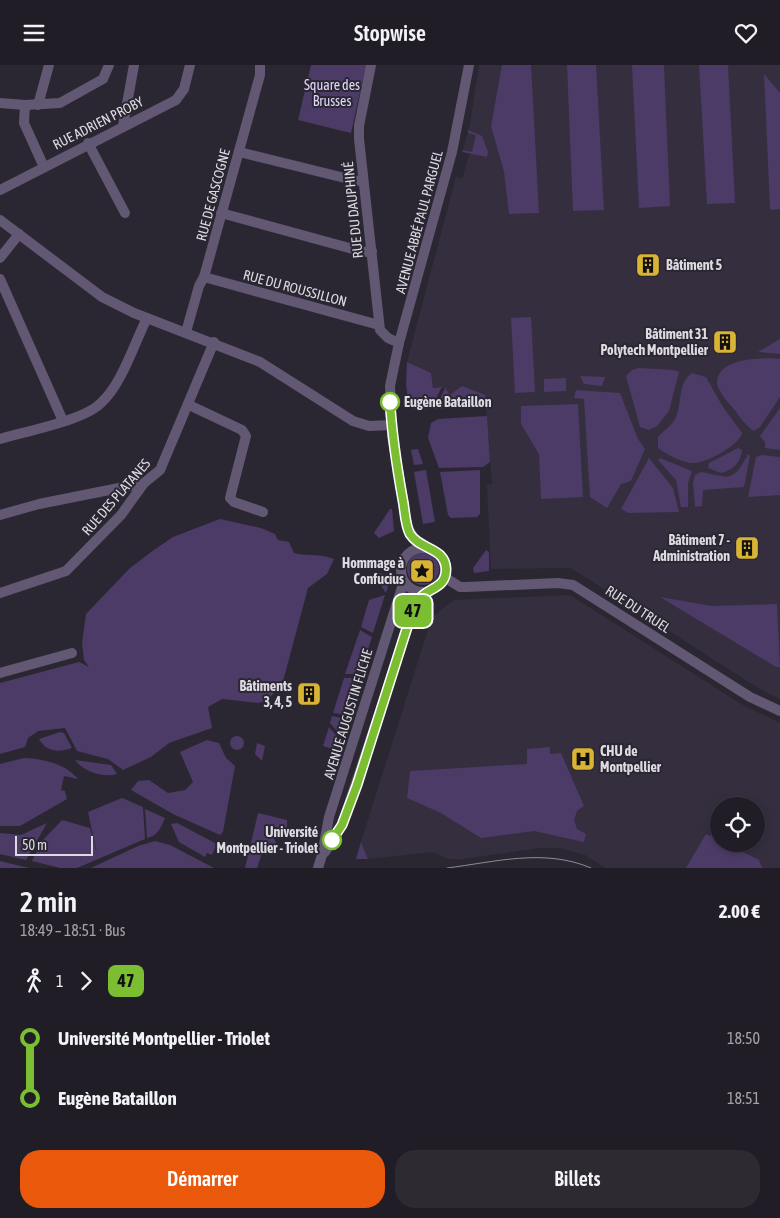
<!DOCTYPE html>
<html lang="fr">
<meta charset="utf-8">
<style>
:root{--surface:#201d26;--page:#2d2a32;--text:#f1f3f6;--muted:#a2a2a7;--line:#3d3b43;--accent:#ea580c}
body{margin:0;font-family:"Asap Condensed",sans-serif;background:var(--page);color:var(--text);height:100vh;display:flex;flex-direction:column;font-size:19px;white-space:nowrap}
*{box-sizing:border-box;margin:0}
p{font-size:16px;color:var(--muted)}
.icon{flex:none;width:28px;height:28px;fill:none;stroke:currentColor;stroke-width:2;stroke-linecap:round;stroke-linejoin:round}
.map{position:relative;height:803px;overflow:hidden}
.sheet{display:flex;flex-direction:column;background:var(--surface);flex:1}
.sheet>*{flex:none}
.badge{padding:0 10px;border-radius:8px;font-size:18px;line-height:32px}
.controls{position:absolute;left:710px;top:732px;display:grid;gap:10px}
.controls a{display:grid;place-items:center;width:55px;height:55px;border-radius:50%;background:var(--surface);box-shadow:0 2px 8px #0003,0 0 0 1px var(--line);font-size:25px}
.scale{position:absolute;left:15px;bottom:12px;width:78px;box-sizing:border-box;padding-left:5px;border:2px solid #dddae2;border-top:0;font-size:14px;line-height:18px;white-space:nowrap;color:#dddae2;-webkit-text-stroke:4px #2b2732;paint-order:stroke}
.map>.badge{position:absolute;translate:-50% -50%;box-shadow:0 0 0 2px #fff}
.legs{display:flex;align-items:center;gap:8px;height:55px;padding:0 20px;font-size:16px}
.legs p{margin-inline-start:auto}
.headline{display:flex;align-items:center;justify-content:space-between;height:85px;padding:0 20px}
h1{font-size:28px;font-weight:600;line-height:38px}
.button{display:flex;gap:10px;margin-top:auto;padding:10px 20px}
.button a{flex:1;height:58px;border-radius:20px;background:var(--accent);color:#fff;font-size:20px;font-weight:600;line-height:58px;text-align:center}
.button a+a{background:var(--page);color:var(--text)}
ul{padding:0 20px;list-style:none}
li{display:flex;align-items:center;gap:18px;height:60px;font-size:19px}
li i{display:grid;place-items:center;width:8px;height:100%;margin:0 6px;background:currentColor}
li i::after{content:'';width:12px;height:12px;margin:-6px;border:4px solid;border-radius:50%;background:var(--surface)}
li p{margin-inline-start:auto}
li:first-child i{background:linear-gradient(#0000 50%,currentColor 0)}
li:last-child i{background:linear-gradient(currentColor 50%,#0000 0)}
header{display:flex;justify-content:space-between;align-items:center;height:65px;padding:0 20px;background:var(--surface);font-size:22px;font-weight:600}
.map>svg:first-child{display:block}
</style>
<header><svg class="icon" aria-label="menu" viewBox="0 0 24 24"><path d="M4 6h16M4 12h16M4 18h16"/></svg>Stopwise<svg class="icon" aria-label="heart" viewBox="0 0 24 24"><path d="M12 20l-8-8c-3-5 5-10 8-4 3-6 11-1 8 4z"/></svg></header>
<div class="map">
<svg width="780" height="803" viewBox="0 0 780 803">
<rect width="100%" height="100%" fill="#2b2732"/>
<g fill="#342e3f" fill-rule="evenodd">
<polygon points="479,0 780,0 780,634 758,623 571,503 491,504 487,420 492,419 485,330 450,330 442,322 433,323 407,297 456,112 462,114 470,87 463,85 470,59"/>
<path d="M570,530l171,109 39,19v145h-174l-21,-13 -25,-7h-21l-76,11h-14l-17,-7 -64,7 -7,-17 71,-225 22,-17zM719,741h37v38h-37z"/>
</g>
<g fill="#4c3b66">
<polygon points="311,0 366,0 351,68 298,55"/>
<polygon points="502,0 531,0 539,148 509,149 504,107 491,61"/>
<polygon points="567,0 596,0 604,145 573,146"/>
<polygon points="632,0 664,0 670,141 639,143"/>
<polygon points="699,0 728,0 735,138 707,139"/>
<polygon points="764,9 780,28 780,144 771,145 770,143"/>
<polygon points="468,65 482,71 488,87 487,92 462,87 463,85 472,87 476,70 468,68"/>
<polygon points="531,252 535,327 515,328 511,253"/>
<polygon points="780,274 780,289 758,287"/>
<path d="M780,294v38l-20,30 -6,4c-8,-5 -15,-15 -21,-23 -5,-6 -16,-17 -16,-26 1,-24 46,-25 63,-23z"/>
<polygon points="407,297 431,308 433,323 442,322 430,344 415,345 409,341 406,320"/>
<polygon points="639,303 673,305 679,307 669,346 657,361 649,365 640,362 626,311 632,305"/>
<path d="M692,308l14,4 17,30 19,26c-2,12 -36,30 -48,30 -12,0 -26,-8 -36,-15v-11c6,-7 15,-12 18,-20 6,-14 2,-35 16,-44z"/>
<polygon points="580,311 605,312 602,321 584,319"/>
<polygon points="566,313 566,326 544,327 544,314"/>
<polygon points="462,321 485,330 487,341 435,344 445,323 450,330"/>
<polygon points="576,325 620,328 638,374 645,384 631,416 621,419 607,443 590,432 584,334 574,333"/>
<polygon points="578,339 583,432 541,434 539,389 521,359 521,341"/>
<polygon points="780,343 780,385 765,383 765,377 760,371"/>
<polygon points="487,351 490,397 483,402 439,403 428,373 431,358 438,354"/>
<path d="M738,383l4,2c-1,12 -9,20 -21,23l-13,-5 1,-5z"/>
<polygon points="418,384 423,399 414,400 411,385"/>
<path d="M748,389l2,2 -6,31 -41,3 -1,16 -7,1 -2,-24 2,-8 6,-3c27,5 32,12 47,-18z"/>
<polygon points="762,390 780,392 780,430 748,432 756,392"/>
<polygon points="649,393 673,423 679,447 628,448 621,444"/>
<polygon points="660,393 692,406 688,418 688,442 681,442 676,415 658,395"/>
<polygon points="426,405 435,457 423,459 414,407"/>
<polygon points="480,405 480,449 477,452 451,453 448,450 440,407"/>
<polygon points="390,444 392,444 394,466 379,473 374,468"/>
<path d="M220,454l41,9 14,6 3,6 11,2 5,11c15,4 25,0 40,6l-7,15 -19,14 -26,97 -14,14 -9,4 -37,-4 -14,8 4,21 -43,15 -18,14 -28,13 -15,-11 -31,-8 -12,-23 -27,3 -10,7 -3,9 -25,7v-71l79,-21 10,5 -5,-7 -2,-17 4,-29 43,-45 22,-17 22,-15z"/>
<polygon points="486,485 489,487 489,506 474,508 473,503"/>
<circle cx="423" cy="504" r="16"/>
<polygon points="380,508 391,511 386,528 376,513"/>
<polygon points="385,530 373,568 361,562 369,535"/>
<polygon points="660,532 712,541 777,539 780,602 776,602"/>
<polygon points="360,565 372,572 360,609 345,609"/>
<polygon points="344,613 359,613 348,650 333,648"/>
<polygon points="332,651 346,654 341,671 330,658"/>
<polygon points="329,662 340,675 336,685 323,681"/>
<path d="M60,667l4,1 8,15c-14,5 -25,4 -33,-9z"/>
<circle cx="237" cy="678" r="7"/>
<polygon points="207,675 219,678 226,693 235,701 223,767 220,770 173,749 131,725 138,716 149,715 168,728 185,725 193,717 180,687"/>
<polygon points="257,678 265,681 262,696 255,689"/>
<polygon points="550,682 550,689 561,688 584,741 577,746 574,755 577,764 586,769 584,777 534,766 481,773 441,748 407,733 410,706 527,699 527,684"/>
<path d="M24,693c20,1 40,5 54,21l-14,-3 -3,14 4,1 2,8 -47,27h-20v-62z"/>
<path d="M75,695l36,5 6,9c-14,4 -33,-2 -42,-14z"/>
<polygon points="122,733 143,742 145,774 77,803 60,803 32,796 42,776 62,755 90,763 97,789 88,747"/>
<path d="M145,744l20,9c-4,9 -7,18 -18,20z"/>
<polygon points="258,748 287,755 287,765 273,771 276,778 275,782 265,779 257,803 245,803"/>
<polygon points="47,758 26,795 0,789 0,768 21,770"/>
<polygon points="177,758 215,778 216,780 212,790 207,788 205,792 179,777 171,759"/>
<polygon points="706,769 719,774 719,779 727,779 759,795 762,803 686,803"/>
<polygon points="155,776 170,780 214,803 91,803 138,781"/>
<polygon points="361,777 368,794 356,794"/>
<polygon points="0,796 29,803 0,803"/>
</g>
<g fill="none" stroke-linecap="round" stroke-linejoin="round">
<g stroke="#625873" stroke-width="10">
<polyline points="371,0 359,61 359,74 380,265 388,273 399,278"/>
<polyline points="0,38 25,40"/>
<polyline points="38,40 49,0"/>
<polyline points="123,61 134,0"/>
<polyline points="88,78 125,148"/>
<polyline points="239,87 357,116 363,115"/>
<polyline points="44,102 24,58 25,40 60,38 103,14 109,0"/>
<polyline points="0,125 176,35 184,24 190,0"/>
<polyline points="221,148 364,187 372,186"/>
<polyline points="0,155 102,232 134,248 260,297 353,356 369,361 391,360"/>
<polyline points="0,193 19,169"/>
<polyline points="204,212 379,260"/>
<polyline points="0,214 63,356"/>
<polyline points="186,267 199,221 204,212 260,10 260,0"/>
<polyline points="189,340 242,365 246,371 230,433 234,437 263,447"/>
<path d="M0,374c26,-8 83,-18 101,-36 21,-19 33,-59 46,-85"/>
<polyline points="0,450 39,439 144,418"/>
<polyline points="423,482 416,477 408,463 392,371 390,321 399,278 452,87 469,0"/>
<circle cx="423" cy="505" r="22"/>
<polyline points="444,512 460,522 466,522 558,518 573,520 750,632 780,646"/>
<polyline points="0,528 66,506 121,450 144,418 160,405 214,277"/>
<polyline points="0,608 72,588"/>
<polyline points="325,787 342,760 413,547 420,532 427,527"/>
<polyline points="318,803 322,790 329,752 404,516"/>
</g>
<path stroke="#8e8b94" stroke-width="1" d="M447,803c48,-6 98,-20 144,0"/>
</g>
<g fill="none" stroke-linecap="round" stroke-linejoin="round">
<defs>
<path id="line-1" d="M332,775l10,-15 15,-40 55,-173c3,-6 6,-12 10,-16 10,-9 24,-9 24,-27 -1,-22 -26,-19 -36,-35 -5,-9 -5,-23 -7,-33 -6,-33 -11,-66 -13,-99"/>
</defs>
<use href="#line-1" stroke="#fff" stroke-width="11"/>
<use href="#line-1" stroke="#7bbe31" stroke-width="8"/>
</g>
<defs>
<symbol id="building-square" viewBox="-11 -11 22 22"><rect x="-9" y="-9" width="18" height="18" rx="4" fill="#d9b334" stroke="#2b2732"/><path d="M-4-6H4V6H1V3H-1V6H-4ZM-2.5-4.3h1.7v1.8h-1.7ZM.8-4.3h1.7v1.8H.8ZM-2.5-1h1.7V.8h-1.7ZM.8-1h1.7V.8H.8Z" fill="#111"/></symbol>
<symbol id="sight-square" viewBox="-11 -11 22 22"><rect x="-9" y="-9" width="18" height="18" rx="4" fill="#d9b334" stroke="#2b2732"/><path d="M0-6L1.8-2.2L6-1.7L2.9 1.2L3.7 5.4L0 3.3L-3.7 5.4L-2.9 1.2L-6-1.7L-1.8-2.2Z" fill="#111"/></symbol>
<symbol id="hospital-square" viewBox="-11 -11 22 22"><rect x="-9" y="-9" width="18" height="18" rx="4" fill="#d9b334" stroke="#2b2732"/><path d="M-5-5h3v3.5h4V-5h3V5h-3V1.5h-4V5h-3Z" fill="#111"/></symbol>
</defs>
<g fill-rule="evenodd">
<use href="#building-square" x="634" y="186" width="28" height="28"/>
<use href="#building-square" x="711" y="263" width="28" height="28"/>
<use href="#building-square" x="733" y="469" width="28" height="28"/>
<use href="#sight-square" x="408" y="492" width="28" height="28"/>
<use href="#building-square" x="295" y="615" width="28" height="28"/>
<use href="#hospital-square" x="569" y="680" width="28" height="28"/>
</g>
<g fill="#fff" stroke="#7bbe31" stroke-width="2.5">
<circle cx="390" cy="337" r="9"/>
<circle cx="332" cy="775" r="9"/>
</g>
<g text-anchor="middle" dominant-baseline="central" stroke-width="4" stroke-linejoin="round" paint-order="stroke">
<g font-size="14" fill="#e1d4f9" stroke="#2b2732">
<text x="332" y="20">Square des<tspan x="332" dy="16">Brusses</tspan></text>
</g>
<g font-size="14" fill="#dddae2" stroke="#2b2732">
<text transform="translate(98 58) rotate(-27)">RUE ADRIEN PROBY</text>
<text transform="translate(213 130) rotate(-75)">RUE DE GASCOGNE</text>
<text transform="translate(353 145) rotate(-96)">RUE DU DAUPHINÉ</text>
<text transform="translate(419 157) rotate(-75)">AVENUE ABBÉ PAUL PARGUEL</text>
<text transform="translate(295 223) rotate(15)">RUE DU ROUSSILLON</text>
<text transform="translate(116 432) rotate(-49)">RUE DES PLATANES</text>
<text transform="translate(638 544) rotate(33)">RUE DU TRUEL</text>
<text transform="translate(348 649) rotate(-73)">AVENUE AUGUSTIN FLICHE</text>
</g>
<g font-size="14" font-weight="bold" fill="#dddae2" stroke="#2b2732" text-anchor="end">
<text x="666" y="200" text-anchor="start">Bâtiment 5</text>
<text x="708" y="269">Bâtiment 31<tspan x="708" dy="16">Polytech Montpellier</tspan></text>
<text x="730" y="475">Bâtiment 7 -<tspan x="730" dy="16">Administration</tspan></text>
<text x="404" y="498">Hommage à<tspan x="404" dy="16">Confucius</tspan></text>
<text x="292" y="621">Bâtiments<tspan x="292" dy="16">3, 4, 5</tspan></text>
<text x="600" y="686" text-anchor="start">CHU de<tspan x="600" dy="16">Montpellier</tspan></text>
</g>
<g font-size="14" font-weight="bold" fill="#dddae2" stroke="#2b2732" text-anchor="start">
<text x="404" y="337">Eugène Bataillon</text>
<text x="318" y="767" text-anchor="end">Université<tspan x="318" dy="16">Montpellier - Triolet</tspan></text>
</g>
</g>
</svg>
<div class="controls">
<a><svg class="icon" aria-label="locate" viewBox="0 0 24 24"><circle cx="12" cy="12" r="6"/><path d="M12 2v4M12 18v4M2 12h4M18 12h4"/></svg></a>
</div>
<div class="scale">50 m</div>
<b class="badge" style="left:413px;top:546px;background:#7bbe31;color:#111">47</b>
</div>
<section class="sheet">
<div class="headline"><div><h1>2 min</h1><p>18:49 – 18:51 · Bus</p></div><b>2.00 €</b></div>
<div class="legs"><svg class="icon" aria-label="walk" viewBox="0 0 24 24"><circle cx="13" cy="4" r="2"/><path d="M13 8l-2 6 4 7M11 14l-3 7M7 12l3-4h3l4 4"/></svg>1<svg class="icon" aria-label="forward" viewBox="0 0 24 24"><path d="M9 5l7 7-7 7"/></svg><b class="badge" style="background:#7bbe31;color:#111">47</b></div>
<ul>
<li><i style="color:#7bbe31"></i><b>Université Montpellier - Triolet</b><p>18:50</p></li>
<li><i style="color:#7bbe31"></i><b>Eugène Bataillon</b><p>18:51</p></li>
</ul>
<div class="button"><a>Démarrer</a><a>Billets</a></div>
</section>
